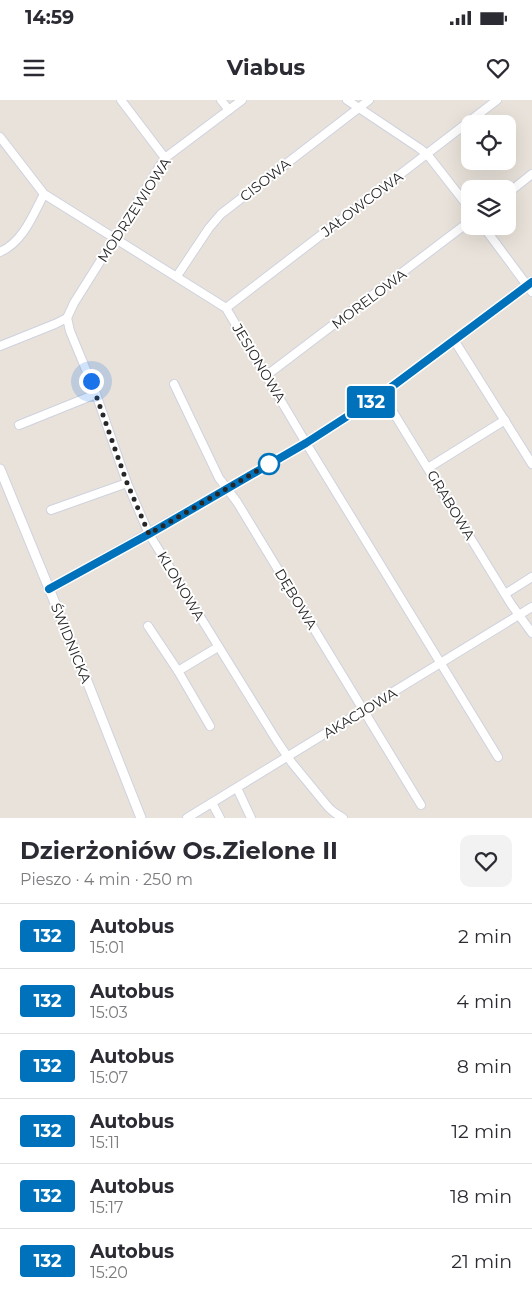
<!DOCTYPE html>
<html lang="pl">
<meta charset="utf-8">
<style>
:root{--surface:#fff;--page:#f2f2f3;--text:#2b2b33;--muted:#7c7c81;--line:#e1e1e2}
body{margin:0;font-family:Montserrat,sans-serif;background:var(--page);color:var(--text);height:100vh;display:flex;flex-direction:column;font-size:19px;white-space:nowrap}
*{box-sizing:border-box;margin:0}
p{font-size:16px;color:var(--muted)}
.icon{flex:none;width:28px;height:28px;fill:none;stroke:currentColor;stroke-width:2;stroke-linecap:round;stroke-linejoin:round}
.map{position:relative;height:718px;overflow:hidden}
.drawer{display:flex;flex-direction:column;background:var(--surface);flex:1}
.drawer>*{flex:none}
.badge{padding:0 10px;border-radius:4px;font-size:18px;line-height:32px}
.buttons{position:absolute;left:461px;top:15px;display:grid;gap:10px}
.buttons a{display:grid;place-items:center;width:55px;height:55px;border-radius:10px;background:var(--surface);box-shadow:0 5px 20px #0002;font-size:25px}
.you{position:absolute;width:25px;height:25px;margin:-12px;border:4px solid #fff;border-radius:50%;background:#1a73e8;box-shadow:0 0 0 8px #1a73e833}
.map>.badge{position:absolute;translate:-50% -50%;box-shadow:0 0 0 2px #fff}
.round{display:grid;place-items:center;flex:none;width:52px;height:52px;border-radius:10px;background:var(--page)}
.summary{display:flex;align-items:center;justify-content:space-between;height:85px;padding:0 20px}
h1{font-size:24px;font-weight:700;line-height:38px}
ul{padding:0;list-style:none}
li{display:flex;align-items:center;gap:15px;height:65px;padding:0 20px;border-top:1px solid var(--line)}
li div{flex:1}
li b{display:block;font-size:19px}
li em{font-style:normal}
li .badge{min-width:55px;font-weight:700;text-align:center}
.status{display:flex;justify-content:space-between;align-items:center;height:35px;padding:0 25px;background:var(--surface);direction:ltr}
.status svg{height:14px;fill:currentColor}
header{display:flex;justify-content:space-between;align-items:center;height:65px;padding:0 20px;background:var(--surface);font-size:22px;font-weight:700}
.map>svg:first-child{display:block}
</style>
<div class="status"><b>14:59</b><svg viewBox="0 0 49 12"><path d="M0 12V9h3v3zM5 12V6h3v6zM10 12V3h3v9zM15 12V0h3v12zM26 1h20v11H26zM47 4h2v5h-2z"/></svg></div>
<header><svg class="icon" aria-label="menu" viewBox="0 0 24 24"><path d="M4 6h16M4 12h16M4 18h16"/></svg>Viabus<svg class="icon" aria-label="heart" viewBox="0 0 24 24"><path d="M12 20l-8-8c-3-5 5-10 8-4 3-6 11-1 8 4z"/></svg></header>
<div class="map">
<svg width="532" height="718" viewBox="0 0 532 718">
<rect width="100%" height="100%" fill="#e8e2da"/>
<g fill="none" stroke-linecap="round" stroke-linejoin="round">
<defs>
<g id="minor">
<polyline points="121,0 165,58"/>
<polyline points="221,0 229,10"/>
<polyline points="347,0 419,48 427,54 470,109"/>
<polyline points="0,37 44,94 226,208 306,343 498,657"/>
<polyline points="508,93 532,74"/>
<polyline points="483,126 532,192"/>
<path d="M0,152c23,-10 33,-37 44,-58"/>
<polyline points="177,176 209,128 221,114 369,0"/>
<polyline points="226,208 497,0"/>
<polyline points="67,218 70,231 96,294 127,383 149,434 277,641 292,663 329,708 335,713 343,718"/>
<polyline points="67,218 74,203 165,58 242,0"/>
<polyline points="454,240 532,364"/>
<polyline points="0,246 55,224 67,218"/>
<polyline points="267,275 470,121"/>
<polyline points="174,284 219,378 237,402 421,705"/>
<polyline points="382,294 511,504 532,533"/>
<polyline points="19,325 96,294"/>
<polyline points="428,368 505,320"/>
<polyline points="51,410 127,383"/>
<path d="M49,489c53,-29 104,-59 156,-88 60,-34 120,-68 177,-107l150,-113"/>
<polyline points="505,494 532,477"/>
<polyline points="148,526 178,571 210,626"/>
<polyline points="178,571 218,547"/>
<polyline points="237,688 251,718"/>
<polyline points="212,703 220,718"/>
<polyline points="187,718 532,507"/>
</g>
<polyline id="tertiary" points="0,369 87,581 141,718"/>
</defs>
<use href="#minor" stroke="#cfd2df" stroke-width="10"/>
<use href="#tertiary" stroke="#cfd2df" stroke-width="11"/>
<use href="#minor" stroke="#fff" stroke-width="8"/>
<use href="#tertiary" stroke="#fff" stroke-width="9"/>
</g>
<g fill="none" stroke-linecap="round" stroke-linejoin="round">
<defs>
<polyline id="line" points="49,489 149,434 306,343 382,294 532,182"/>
</defs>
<use href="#line" stroke="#fff" stroke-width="11"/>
<use href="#line" stroke="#0072bc" stroke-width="8"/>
<polyline stroke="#272727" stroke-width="5" stroke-dasharray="0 9" points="91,281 127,383 149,434 269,364"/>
</g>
<circle fill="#fff" stroke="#0072bc" stroke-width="2.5" cx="269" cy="364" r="10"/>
<g text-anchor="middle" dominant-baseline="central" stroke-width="4" stroke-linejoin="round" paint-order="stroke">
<g font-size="14" fill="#272727" stroke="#fff">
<text transform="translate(265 80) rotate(-38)">CISOWA</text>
<text transform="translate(362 104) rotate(-37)">JAŁOWCOWA</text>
<text transform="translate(134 110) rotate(-57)">MODRZEWIOWA</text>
<text transform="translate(369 199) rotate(-37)">MORELOWA</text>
<text transform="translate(259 263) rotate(59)">JESIONOWA</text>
<text transform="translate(451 405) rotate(59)">GRABOWA</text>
<text transform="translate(181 486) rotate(59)">KLONOWA</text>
<text transform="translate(296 499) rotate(59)">DĘBOWA</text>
<text transform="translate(71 543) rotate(68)">ŚWIDNICKA</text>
<text transform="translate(360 613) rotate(-31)">AKACJOWA</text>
</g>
</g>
</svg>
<div class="buttons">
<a><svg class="icon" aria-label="locate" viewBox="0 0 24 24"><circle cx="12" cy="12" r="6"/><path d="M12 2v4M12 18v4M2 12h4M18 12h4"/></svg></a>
<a><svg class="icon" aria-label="layers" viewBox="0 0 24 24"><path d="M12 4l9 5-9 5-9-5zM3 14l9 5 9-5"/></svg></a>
</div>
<div class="you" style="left:91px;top:281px"></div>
<b class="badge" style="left:371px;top:302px;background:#0072bc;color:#fff">132</b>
</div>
<section class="drawer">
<div class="summary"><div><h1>Dzierżoniów Os.Zielone II</h1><p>Pieszo · 4 min · 250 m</p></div><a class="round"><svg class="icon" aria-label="heart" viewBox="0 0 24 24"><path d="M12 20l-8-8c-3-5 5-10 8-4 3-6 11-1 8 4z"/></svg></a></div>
<ul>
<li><span class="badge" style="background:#0072bc;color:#fff">132</span><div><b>Autobus</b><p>15:01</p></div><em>2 min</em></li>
<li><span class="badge" style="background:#0072bc;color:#fff">132</span><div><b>Autobus</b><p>15:03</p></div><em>4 min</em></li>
<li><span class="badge" style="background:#0072bc;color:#fff">132</span><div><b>Autobus</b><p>15:07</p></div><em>8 min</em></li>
<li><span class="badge" style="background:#0072bc;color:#fff">132</span><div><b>Autobus</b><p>15:11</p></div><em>12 min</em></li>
<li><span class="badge" style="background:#0072bc;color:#fff">132</span><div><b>Autobus</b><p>15:17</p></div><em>18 min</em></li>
<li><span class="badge" style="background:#0072bc;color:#fff">132</span><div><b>Autobus</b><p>15:20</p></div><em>21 min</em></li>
</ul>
</section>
